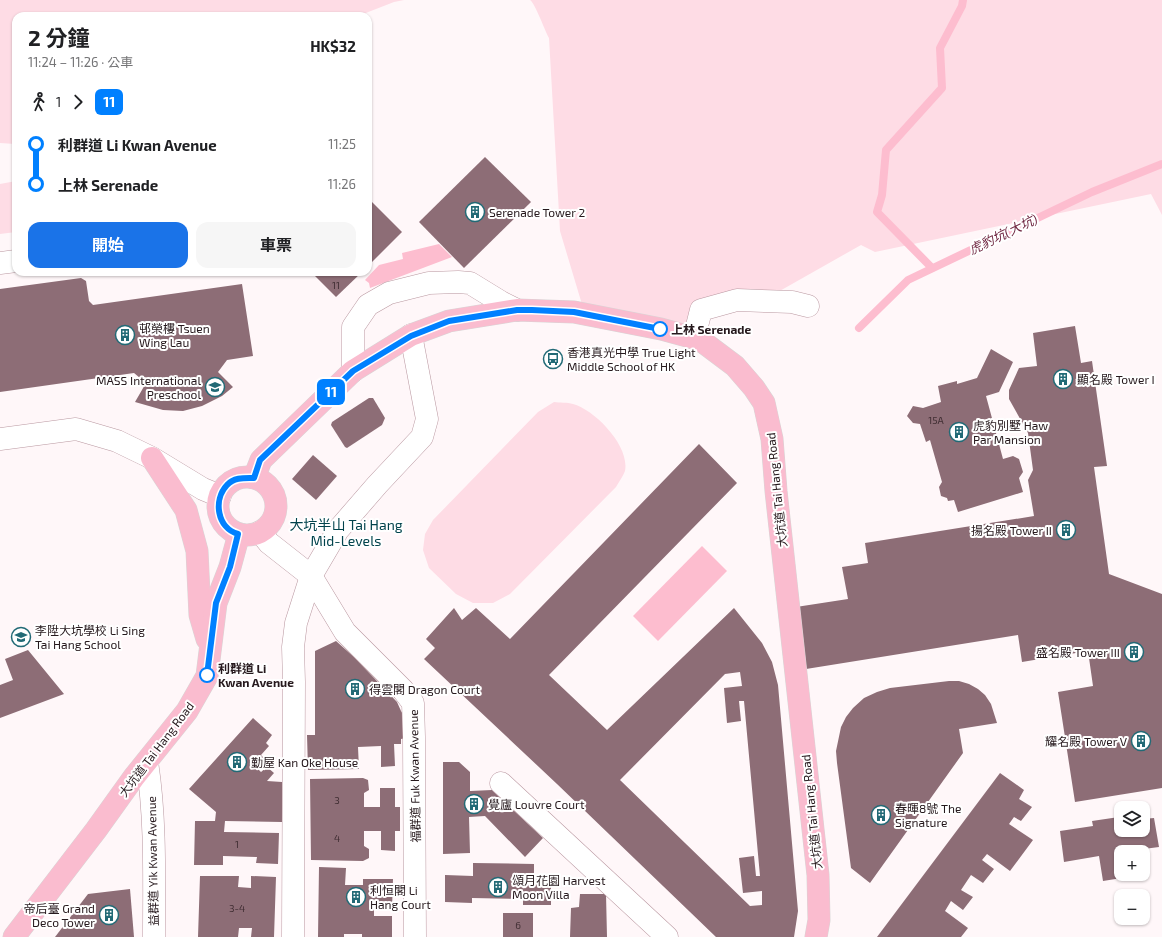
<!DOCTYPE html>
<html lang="zh-TW">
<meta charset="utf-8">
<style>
:root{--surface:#fff;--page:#f6f6f6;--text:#202124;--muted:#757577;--accent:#1a73e8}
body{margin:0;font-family:"Exo 2","Noto Sans TC",sans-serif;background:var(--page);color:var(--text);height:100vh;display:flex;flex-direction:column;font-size:15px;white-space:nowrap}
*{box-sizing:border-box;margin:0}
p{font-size:13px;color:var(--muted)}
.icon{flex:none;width:22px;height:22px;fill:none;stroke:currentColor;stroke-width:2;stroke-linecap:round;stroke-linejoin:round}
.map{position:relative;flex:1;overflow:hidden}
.sheet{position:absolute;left:12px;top:12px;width:360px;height:264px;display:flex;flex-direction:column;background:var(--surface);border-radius:12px;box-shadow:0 1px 3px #0004}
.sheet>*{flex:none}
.badge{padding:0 8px;border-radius:6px;font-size:14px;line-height:26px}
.buttons{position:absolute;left:1114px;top:801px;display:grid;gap:8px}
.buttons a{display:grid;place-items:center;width:36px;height:36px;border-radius:8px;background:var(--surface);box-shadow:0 1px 3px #0004;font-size:20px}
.map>.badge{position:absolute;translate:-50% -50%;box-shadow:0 0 0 2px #fff}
.legs{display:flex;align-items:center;gap:6px;height:44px;padding:0 16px;font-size:13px}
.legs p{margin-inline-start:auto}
.summary{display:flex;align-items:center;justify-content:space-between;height:68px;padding:0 16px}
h1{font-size:22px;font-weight:700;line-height:30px}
.action{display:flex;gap:8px;margin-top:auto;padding:8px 16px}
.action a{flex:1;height:46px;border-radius:12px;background:var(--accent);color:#fff;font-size:16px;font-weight:700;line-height:46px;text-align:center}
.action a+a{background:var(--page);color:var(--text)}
ul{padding:0 16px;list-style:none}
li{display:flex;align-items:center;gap:14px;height:40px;font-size:15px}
li i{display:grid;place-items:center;width:6px;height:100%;margin:0 5px;background:currentColor}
li i::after{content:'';width:10px;height:10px;margin:-5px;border:3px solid;border-radius:50%;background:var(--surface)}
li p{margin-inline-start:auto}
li:first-child i{background:linear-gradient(#0000 50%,currentColor 0)}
li:last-child i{background:linear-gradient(currentColor 50%,#0000 0)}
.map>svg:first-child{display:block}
</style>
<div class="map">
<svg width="1162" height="937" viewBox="0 0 1162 937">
<rect width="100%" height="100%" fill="#fff7f9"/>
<g fill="#fedce5">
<polygon points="0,0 404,0 394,2 358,16 16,16 15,144 0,143"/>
<path d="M530,0h632v215l-11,-21 -276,58 -14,-7 -108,61 -72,19 -97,-14 -24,-80 -11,-193c-4,-7 -14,-35 -19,-38z"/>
<polygon points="16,181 16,232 0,234 0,184"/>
<path d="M554,402c6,1 13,0 19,2 22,6 57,42 52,67 -2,5 -6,11 -9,16l-106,107 -17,9h-20l-17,-9 -27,-26 -6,-18 2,-16 8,-14 105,-108z"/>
</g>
<g fill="#fdbdcf">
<polygon points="439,244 452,257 370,288 369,283 365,280 379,265 403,259 402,253"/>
<polygon points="702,546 727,571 658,641 633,616"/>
</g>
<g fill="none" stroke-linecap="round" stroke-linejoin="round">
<g stroke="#fdbdcf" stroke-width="8">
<polyline points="932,268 877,212 882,195 886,150 942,88 940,48 962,6 963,0"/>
<polyline points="859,328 908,280 1092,192 1162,164"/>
</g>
</g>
<g fill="#8d6d76" fill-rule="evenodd">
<polygon points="485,157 531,202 464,268 419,222"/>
<polygon points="368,198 402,232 368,266"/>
<polygon points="311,272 362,272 336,297"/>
<polygon points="81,278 86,281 89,301 93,305 242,284 253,356 227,360 218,372 233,387 222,396 202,406 183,411 163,410 135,402 146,383 134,373 0,392 0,289"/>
<polygon points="1075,326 1081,363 1092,361 1107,466 1094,467 1109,574 1162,594 1162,788 1075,802 1058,692 1093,686 1088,651 1022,662 1018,635 806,669 796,607 848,599 842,567 868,563 865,543 1034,516 1028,480 1033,470 1028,433 1009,399 1009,390 1019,368 1037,366 1033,333"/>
<polygon points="991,349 1013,362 999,392 986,396 1003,459 1013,456 1019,459 1023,472 1019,478 1023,492 958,512 954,500 948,501 947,498 941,496 939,487 942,482 930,440 926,442 920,424 913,423 907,416 913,406 923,408 941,402 938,386 957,381 957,384 977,378"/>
<polygon points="369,398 373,398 385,418 382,425 347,448 345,447 331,425 332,422"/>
<path d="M699,444l38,39 -188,192 58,55 127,-122 28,35 10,19 6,23 20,226 -4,26h-78l-159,-153 -133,-125 11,-11 -9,-9 28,-31 8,12 14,-12 34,31zM740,672l2,14 -18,2 3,35 14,-2 -2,-20h5l16,175h-4l-2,-20 -15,2 4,35 19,-2v14l-12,1 -130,-126 105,-106z"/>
<polygon points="313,455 337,476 316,500 292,479"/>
<polygon points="336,641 354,657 397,702 401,711 405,718 406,738 401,739 401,744 394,744 395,766 381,767 381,746 358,747 359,769 308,770 307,735 315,735 315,651"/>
<polygon points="28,650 64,694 0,718 0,685 13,680 5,659"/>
<polygon points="949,681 959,681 969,684 978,689 985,695 991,704 997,723 959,729 963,753 870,883 851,868 837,763 836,751 841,727 846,717 853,708 864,698 877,692 890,688"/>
<polygon points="253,718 272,735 266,743 269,746 261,755 264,758 256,767 261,772 267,767 274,773 267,781 282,782 282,822 225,821 224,832 279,833 278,864 256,863 257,857 223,856 223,865 194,865 195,821 215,821 216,812 189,789"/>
<polygon points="443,762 459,762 470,772 470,791 492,790 543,838 525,857 485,816 469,817 470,853 443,854"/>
<polygon points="1000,773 1024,790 1019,799 1032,807 1021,821 1014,817 1009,824 1033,840 1010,871 987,854 982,860 994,869 983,883 971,875 961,890 973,897 963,910 951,901 945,911 968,928 961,937 877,937"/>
<polygon points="363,778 368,780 369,790 364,793 364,807 380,807 380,788 395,788 395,807 400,807 400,831 395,831 395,851 381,850 381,831 364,831 364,846 369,849 369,858 363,861 311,860 310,779"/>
<polygon points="1119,817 1120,823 1121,823 1121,830 1143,830 1143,819 1154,818 1159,847 1121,852 1121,874 1127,874 1128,877 1103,881 1099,856 1064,862 1060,831 1093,826 1092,821"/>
<polygon points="473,863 534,864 534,875 551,875 551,905 523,905 523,899 472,898 472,903 445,902 445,875 473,876"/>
<polygon points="319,867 346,868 345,885 363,885 363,879 393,879 392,909 374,909 374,916 392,916 392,937 362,937 362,934 344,934 344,937 318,937"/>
<polygon points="200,876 239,876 238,887 251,888 251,876 276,877 274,937 251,937 252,928 239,928 238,937 198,937"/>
<polygon points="130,889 134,937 55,937 88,894"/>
<polygon points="580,894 606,894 607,937 570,937 571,908 579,907"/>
<rect x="503" y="913" width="30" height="24"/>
</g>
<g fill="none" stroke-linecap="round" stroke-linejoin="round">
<defs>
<g id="minor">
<polyline points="0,263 16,261"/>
<polyline points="694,338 701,310 737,300 792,302 808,306"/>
<polyline points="353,371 353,327 368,305 389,293 429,283 458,282 470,283 501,302 517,310"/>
<polyline points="0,439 76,429 117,441 152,458 203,489 220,496"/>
<polyline points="260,532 269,543 311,576 345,632 403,690 413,703 414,737 415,937"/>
<path d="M147,762c9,58 7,117 7,175"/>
<polyline points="501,783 667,937"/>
<polyline points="293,937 294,682 293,647 296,623 311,576 338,530 377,485 422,437 427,419 411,335"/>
</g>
<g id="major">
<polyline points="152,458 186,510 197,551 200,615 207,639"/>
<circle cx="247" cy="506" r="29"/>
<polyline points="254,478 261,460 353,371 411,335 449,321 517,310 574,312 661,329 694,338 703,342 735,366 754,388 764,403 772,439 776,491 818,875 819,920 816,937"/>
<polyline points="14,937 96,830 134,777 187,711 207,676 216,603 230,567 239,534"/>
</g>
</defs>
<use href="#minor" stroke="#ba98a1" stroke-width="23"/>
<use href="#major" stroke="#d8d6d6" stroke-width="23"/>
<use href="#minor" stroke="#fff" stroke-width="22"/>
<use href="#major" stroke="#fabccf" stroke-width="22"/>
</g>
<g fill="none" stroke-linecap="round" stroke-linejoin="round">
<defs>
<path id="line-1" d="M207,675l9,-72 14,-36 8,-33c-21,-6 -25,-34 -11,-49 7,-8 18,-7 27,-7l6,-18 93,-89 58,-35 38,-15 68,-11h15l42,2 86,17"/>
</defs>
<use href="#line-1" stroke="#fff" stroke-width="9"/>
<use href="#line-1" stroke="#0080ff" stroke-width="6"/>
</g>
<defs>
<symbol id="building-ring" viewBox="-11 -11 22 22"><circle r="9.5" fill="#fff" stroke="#226a76" stroke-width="1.5"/><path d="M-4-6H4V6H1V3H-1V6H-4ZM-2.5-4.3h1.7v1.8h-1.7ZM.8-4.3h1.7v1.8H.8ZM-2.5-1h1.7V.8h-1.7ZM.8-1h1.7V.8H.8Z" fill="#226a76"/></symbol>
<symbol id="bus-ring" viewBox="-11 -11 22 22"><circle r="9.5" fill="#fff" stroke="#226a76" stroke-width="1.5"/><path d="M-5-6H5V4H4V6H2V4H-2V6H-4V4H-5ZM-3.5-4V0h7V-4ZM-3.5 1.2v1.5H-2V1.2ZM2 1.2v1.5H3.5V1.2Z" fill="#226a76"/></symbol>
<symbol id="school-ring" viewBox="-11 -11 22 22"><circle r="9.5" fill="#fff" stroke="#226a76" stroke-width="1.5"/><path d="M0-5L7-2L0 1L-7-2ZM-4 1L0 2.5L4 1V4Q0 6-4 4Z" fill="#226a76"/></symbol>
</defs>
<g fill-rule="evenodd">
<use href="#building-ring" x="464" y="201" width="22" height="22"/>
<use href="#building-ring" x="114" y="324" width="22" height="22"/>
<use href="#bus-ring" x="542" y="348" width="22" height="22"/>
<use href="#building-ring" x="1052" y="368" width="22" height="22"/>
<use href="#school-ring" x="204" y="376" width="22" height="22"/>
<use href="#building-ring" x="948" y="421" width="22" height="22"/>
<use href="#building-ring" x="1055" y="519" width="22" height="22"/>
<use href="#school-ring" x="10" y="626" width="22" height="22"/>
<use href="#building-ring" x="1123" y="641" width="22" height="22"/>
<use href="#building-ring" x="344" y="678" width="22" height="22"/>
<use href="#building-ring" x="1130" y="730" width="22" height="22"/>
<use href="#building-ring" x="226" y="751" width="22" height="22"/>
<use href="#building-ring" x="463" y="793" width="22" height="22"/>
<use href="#building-ring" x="870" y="804" width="22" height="22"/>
<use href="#building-ring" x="487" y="876" width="22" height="22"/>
<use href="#building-ring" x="345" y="886" width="22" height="22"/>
<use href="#building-ring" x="98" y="904" width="22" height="22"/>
</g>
<g fill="#fff" stroke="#0080ff" stroke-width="2">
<circle cx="660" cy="329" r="7"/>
<circle cx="207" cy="675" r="7"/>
</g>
<g text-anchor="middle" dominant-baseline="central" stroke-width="4" stroke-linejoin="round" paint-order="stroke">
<g font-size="10" fill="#402e33">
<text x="336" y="285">11</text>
<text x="936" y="420">15A</text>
<text x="337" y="800">3</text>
<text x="337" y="838">4</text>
<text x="237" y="844">1</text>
<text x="237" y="908">3-4</text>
<text x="518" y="925">6</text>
</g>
<g font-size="12" fill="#26191d" stroke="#fff" text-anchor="start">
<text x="489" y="212">Serenade Tower 2</text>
<text x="139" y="328">邨榮樓 Tsuen<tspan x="139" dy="14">Wing Lau</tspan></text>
<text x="567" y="352">香港真光中學 True Light<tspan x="567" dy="14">Middle School of HK</tspan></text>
<text x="1077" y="379">顯名殿 Tower I</text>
<text x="201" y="380" text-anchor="end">MASS International<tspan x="201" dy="14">Preschool</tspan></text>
<text x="973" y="425">虎豹別墅 Haw<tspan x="973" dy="14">Par Mansion</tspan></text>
<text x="1052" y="530" text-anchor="end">揚名殿 Tower II</text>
<text x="35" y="630">李陞大坑學校 Li Sing<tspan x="35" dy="14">Tai Hang School</tspan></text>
<text x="1120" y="652" text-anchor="end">盛名殿 Tower III</text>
<text x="369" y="689">得雲閣 Dragon Court</text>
<text x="1127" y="741" text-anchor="end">耀名殿 Tower V</text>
<text x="251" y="762">勤屋 Kan Oke House</text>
<text x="488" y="804">覺廬 Louvre Court</text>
<text x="895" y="808">春暉8號 The<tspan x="895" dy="14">Signature</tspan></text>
<text x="512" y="880">頌月花園 Harvest<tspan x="512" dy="14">Moon Villa</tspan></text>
<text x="370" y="890">利恒閣 Li<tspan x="370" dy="14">Hang Court</tspan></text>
<text x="95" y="908" text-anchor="end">帝后臺 Grand<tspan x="95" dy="14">Deco Tower</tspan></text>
</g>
<g font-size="12" font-weight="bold" fill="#26191d" stroke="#fff" text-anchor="start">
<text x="671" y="329">上林 Serenade</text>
<text x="218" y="668">利群道 Li<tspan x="218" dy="14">Kwan Avenue</tspan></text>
</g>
<g font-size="12" fill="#26191d" stroke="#fff">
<text transform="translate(776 490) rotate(-96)">大坑道 Tai Hang Road</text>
<text transform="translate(156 749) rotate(-53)">大坑道 Tai Hang Road</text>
<text transform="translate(414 776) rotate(-91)">福群道 Fuk Kwan Avenue</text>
<text transform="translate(811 812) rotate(-96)">大坑道 Tai Hang Road</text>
<text transform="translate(152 861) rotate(-91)">益群道 Yik Kwan Avenue</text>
</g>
<g font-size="13" font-style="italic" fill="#6d243f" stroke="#fff">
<text transform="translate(1003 234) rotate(-26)">虎豹坑(大坑)</text>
</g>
<g font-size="14" fill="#01434c" stroke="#fff">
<text x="346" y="524">大坑半山 Tai Hang<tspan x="346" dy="16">Mid-Levels</tspan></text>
</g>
</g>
</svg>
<div class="buttons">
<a><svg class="icon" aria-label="layers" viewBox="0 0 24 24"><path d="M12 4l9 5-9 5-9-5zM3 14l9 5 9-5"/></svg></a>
<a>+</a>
<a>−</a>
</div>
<b class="badge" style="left:331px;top:392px;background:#0080ff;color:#fff">11</b>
<section class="sheet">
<div class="summary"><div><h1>2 分鐘</h1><p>11:24 – 11:26 · 公車</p></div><b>HK$32</b></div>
<div class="legs"><svg class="icon" aria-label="walk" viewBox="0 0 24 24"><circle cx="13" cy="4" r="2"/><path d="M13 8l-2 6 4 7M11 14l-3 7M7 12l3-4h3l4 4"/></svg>1<svg class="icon" aria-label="forward" viewBox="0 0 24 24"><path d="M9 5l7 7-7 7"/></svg><b class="badge" style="background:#0080ff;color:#fff">11</b></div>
<ul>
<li><i style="color:#0080ff"></i><b>利群道 Li Kwan Avenue</b><p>11:25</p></li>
<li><i style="color:#0080ff"></i><b>上林 Serenade</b><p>11:26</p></li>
</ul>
<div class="action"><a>開始</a><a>車票</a></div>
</section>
</div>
